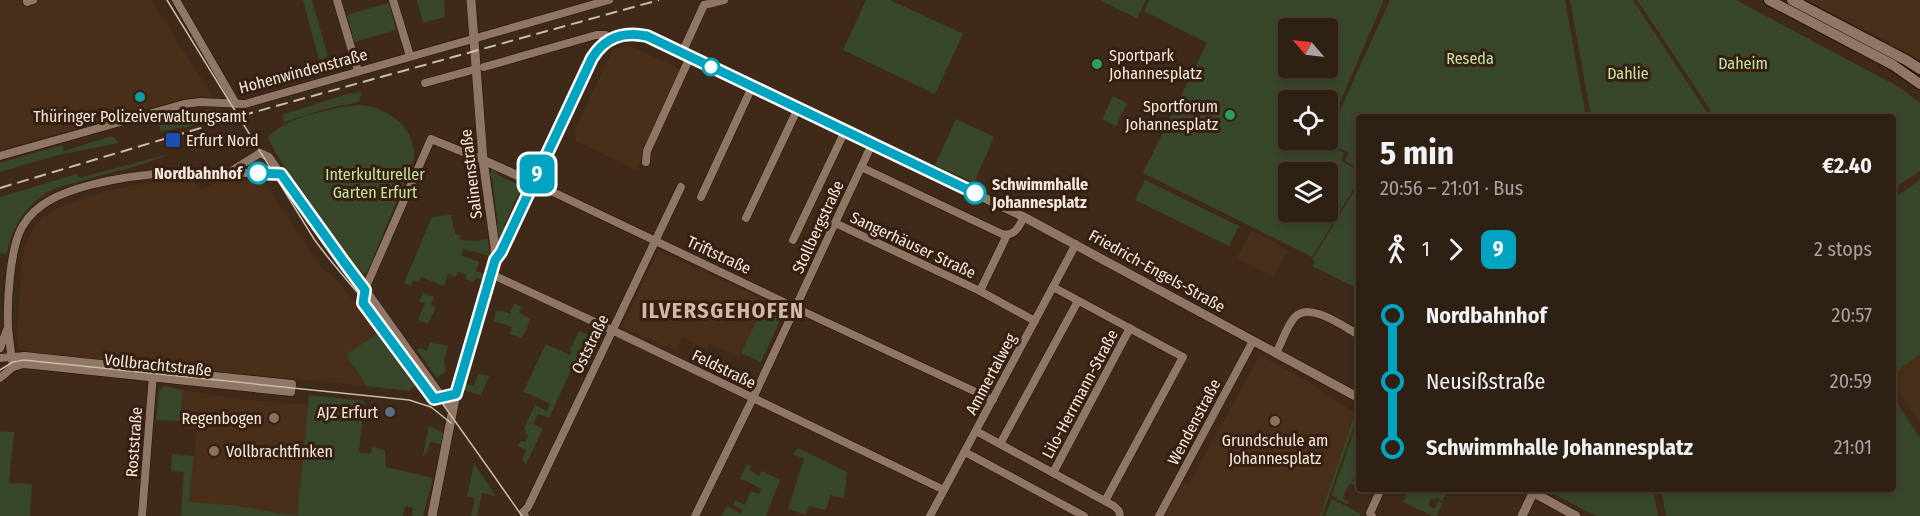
<!DOCTYPE html>
<meta charset="utf-8">
<style>
:root{--surface:#2f2014;--page:#37281d;--text:#f1f3f6;--muted:#a7a3a0;--line:#4a3e34}
body{margin:0;font-family:"Fira Sans Condensed",sans-serif;background:var(--page);color:var(--text);height:100vh;display:flex;flex-direction:column;font-size:22px;white-space:nowrap}
*{box-sizing:border-box;margin:0}
p{font-size:20px;color:var(--muted)}
.icon{flex:none;width:33px;height:33px;fill:none;stroke:currentColor;stroke-width:2;stroke-linecap:round;stroke-linejoin:round}
.map{position:relative;flex:1;overflow:hidden}
.sheet{position:absolute;left:1356px;top:114px;width:540px;height:378px;display:flex;flex-direction:column;background:var(--surface);border-radius:6px;box-shadow:0 3px 9px #0003,0 0 0 2px var(--line)}
.sheet>*{flex:none}
.badge{padding:0 12px;border-radius:9px;font-size:21px;line-height:39px}
.needle{width:39px;rotate:298deg}
.buttons{position:absolute;left:1278px;top:18px;display:grid;gap:12px}
.buttons a{display:grid;place-items:center;width:60px;height:60px;border-radius:6px;background:var(--surface);box-shadow:0 3px 9px #0003,0 0 0 2px var(--line);font-size:30px}
.map>.badge{position:absolute;translate:-50% -50%;box-shadow:0 0 0 3px #fff}
.legs{display:flex;align-items:center;gap:9px;height:66px;padding:0 24px;font-size:20px}
.legs p{margin-inline-start:auto}
.overview{display:flex;align-items:center;justify-content:space-between;height:102px;padding:0 24px}
h1{font-size:33px;font-weight:700;line-height:45px}
ul{padding:0 24px;list-style:none}
li{display:flex;align-items:center;gap:21px;height:66px;font-size:22px}
li i{display:grid;place-items:center;width:9px;height:100%;margin:0 8px;background:currentColor}
li i::after{content:'';width:15px;height:15px;margin:-8px;border:4px solid;border-radius:50%;background:var(--surface)}
li p{margin-inline-start:auto}
li:first-child i{background:linear-gradient(#0000 50%,currentColor 0)}
li:last-child i{background:linear-gradient(currentColor 50%,#0000 0)}
.map>svg:first-child{display:block}
</style>
<div class="map">
<svg width="1920" height="516" viewBox="0 0 1920 516">
<rect width="100%" height="100%" fill="#3f2a1a"/>
<g fill="#492f1a">
<polygon points="0,0 151,0 213,97 194,97 175,101 0,150"/>
<polygon points="1806,0 1920,0 1920,60 1869,31 1868,32"/>
<polygon points="626,44 684,71 636,170 576,141 575,129 613,50"/>
<polygon points="220,179 264,182 320,266 340,283 378,333 346,355 367,386 29,353 19,348 17,334 22,260 26,243 34,227 43,217 62,206 107,191 147,183 192,181 202,190"/>
<polygon points="1252,230 1288,250 1273,277 1237,258"/>
<polygon points="658,250 766,301 739,357 709,344 706,349 682,337 675,351 622,327"/>
<polygon points="1920,354 1920,422 1893,383 1893,376 1903,366"/>
<polygon points="1260,355 1315,386 1328,397 1355,412 1320,516 1163,516 1182,483 1189,484"/>
<polygon points="183,390 237,399 308,405 297,516 230,505 189,502 197,429 179,427"/>
</g>
<g fill="#384729" fill-rule="evenodd">
<polygon points="303,0 312,0 328,57 319,60"/>
<polygon points="417,0 444,0 445,17 423,23"/>
<polygon points="866,0 890,0 963,34 935,94 843,50"/>
<polygon points="1099,0 1146,0 1137,18"/>
<path d="M1150,0h234l-56,130v-30h-40v40h35v1l21,12 -3,8 18,10v9l-47,77 -169,-84 64,-130 -63,-32zM1288,28h40v40h-40zM1288,172h40v40h-40z"/>
<polygon points="1390,0 1565,0 1586,117 1359,117 1359,169 1345,161 1349,153 1326,141"/>
<polygon points="1570,0 1633,0 1710,117 1591,117"/>
<polygon points="1637,0 1736,0 1899,87 1920,103 1920,171 1893,189 1893,117 1715,117"/>
<polygon points="389,3 396,30 354,42 347,15"/>
<polygon points="361,92 359,102 325,109 284,122 282,115 347,94"/>
<polygon points="1113,96 1127,103 1116,126 1102,119"/>
<path d="M358,105c30,2 58,22 56,54l-47,114 -4,1 -14,-17 -71,-100 -10,-19c15,-21 66,-30 90,-33z"/>
<polygon points="218,109 224,117 198,125 161,131 157,119 187,111"/>
<polygon points="956,119 994,137 974,183 935,165"/>
<polygon points="112,136 119,143 58,155 0,172 0,163 62,145 64,151"/>
<path d="M169,154c-26,12 -60,19 -88,27 -9,3 -19,4 -27,8 -25,11 -43,38 -47,65l-7,-1v-56l77,-23 2,4z"/>
<polygon points="493,169 498,170 496,174 521,186 524,182 526,186 524,192 520,191 504,225 507,227 500,242 496,225 498,225 492,177 490,177 489,174"/>
<polygon points="1145,180 1239,226 1229,246 1135,200"/>
<polygon points="1920,180 1920,354 1903,366 1893,376 1893,199"/>
<polygon points="1359,183 1359,289 1312,266 1315,261 1312,260"/>
<polygon points="451,215 455,234 460,235 460,240 477,241 488,239 490,256 463,249 461,255 479,262 476,271 485,274 483,280 476,278 474,282 465,279 466,274 458,272 456,277 448,274 444,286 421,277 419,282 413,281 411,286 404,283 432,217"/>
<polygon points="423,293 434,297 431,305 436,307 428,324 418,320 425,303 419,301"/>
<polygon points="766,301 784,309 784,312 761,362 741,353"/>
<polygon points="514,303 522,307 519,313 531,319 522,338 510,334 512,327 494,321 496,312 500,310 510,314"/>
<polygon points="579,331 589,335 581,353 579,353 549,418 538,414 533,424 543,429 526,464 522,460 526,450 518,446 521,441 525,442 528,436 525,433 526,430 524,428 535,405 547,411 550,403 523,392 546,344 570,355 572,351 570,349"/>
<polygon points="378,333 415,386 409,391 367,386 346,355"/>
<polygon points="430,342 448,346 444,361 446,371 437,378 417,350 419,348 427,351"/>
<polygon points="478,374 489,376 481,395 463,390 464,383 474,386"/>
<polygon points="164,386 183,390 180,421 156,420 159,391"/>
<polygon points="309,395 364,401 359,453 370,454 373,447 385,450 386,467 433,478 423,516 412,516 413,508 405,506 403,516 181,516 184,472 171,471 172,454 194,456 189,502 230,505 297,516"/>
<polygon points="1893,397 1920,438 1920,516 1666,516 1661,489 1893,489"/>
<polygon points="1355,410 1357,411 1355,423 1322,516 1320,516 1354,416 1355,413 1353,411"/>
<polygon points="1359,417 1359,468 1352,481 1357,483 1355,486 1350,483 1342,498 1349,502 1348,504 1337,499 1337,497 1334,497 1332,494"/>
<polygon points="429,426 443,433 441,444 430,442 427,453 425,453 424,457 423,456"/>
<polygon points="0,431 14,432 9,483 32,484 30,516 0,516"/>
<polygon points="798,448 847,472 844,498 830,495 826,510 809,506 806,515 788,509 804,459 793,454"/>
<polygon points="474,464 496,496 482,493 477,516 471,516 475,498 467,496"/>
<polygon points="747,464 751,466 749,470 759,476 762,471 780,480 766,516 721,516 727,506 741,514 743,510 733,505 735,500 745,505 751,491 759,494 761,489 740,478"/>
<polygon points="1410,489 1435,489 1441,492 1443,489 1447,489 1443,501 1436,498 1435,500 1431,499 1428,505 1435,509 1438,501 1442,503 1437,516 1433,516 1403,502"/>
<polygon points="1544,489 1653,489 1658,516 1596,516"/>
<polygon points="1332,499 1361,514 1359,516 1325,516"/>
</g>
<g fill="none" stroke-linecap="round" stroke-linejoin="round">
<defs>
<g id="minor">
<polyline points="176,0 236,104"/>
<polyline points="337,0 358,71"/>
<polyline points="393,0 410,56"/>
<polyline points="27,2 33,0"/>
<polyline points="682,53 704,5 724,0"/>
<polyline points="484,67 596,35 606,35 609,39"/>
<polyline points="425,83 476,69"/>
<polyline points="0,156 184,104 200,102 245,104 609,0"/>
<polyline points="646,162 647,151 690,57"/>
<path d="M861,167l141,67c13,3 17,-8 22,-17"/>
<polyline points="230,172 260,153 269,157 293,192 365,289 452,411"/>
<polyline points="532,182 796,308 993,400"/>
<polyline points="701,197 752,87"/>
<polyline points="746,218 798,108"/>
<polyline points="835,223 980,291 1035,321"/>
<polyline points="793,240 845,131"/>
<polyline points="491,274 612,330 944,490"/>
<polyline points="1053,287 1183,357 1105,501"/>
<polyline points="365,289 431,139 483,160"/>
<polyline points="980,291 1007,235"/>
<polyline points="0,348 8,327"/>
<path d="M1276,353c6,-11 10,-25 18,-35 14,-18 50,9 65,17"/>
<polyline points="0,358 25,356 292,384 291,392 24,364 13,367"/>
<path d="M0,378l13,-11c-2,-14 -4,-28 -5,-41 -1,-25 2,-78 14,-99 14,-25 42,-35 68,-42 65,-17 125,-13 191,-11"/>
<polyline points="976,431 1114,506 1119,511 1120,516"/>
<polyline points="1000,444 1078,301"/>
<polyline points="965,452 1084,516"/>
<polyline points="1053,473 1130,328"/>
<polyline points="142,516 153,374"/>
<polyline points="525,516 523,512 528,507 681,187"/>
<polyline points="695,516 753,398 872,144"/>
<polyline points="930,516 1076,244"/>
<polyline points="1159,516 1253,341"/>
<polyline points="1372,516 1370,513 1381,489"/>
</g>
<g id="tertiary">
<polyline points="483,160 532,182"/>
<path d="M495,260l6,-8 31,-70 66,-134c27,-27 55,-9 84,5l342,164 335,181"/>
<polyline points="1527,489 1576,516"/>
<polyline points="432,516 456,394 495,260 495,247 483,160 471,0"/>
<polyline points="1522,516 1533,493"/>
</g>
<g id="secondary">
<polyline points="1769,0 1893,65 1920,84"/>
<polyline points="1792,0 1906,60 1920,69"/>
</g>
</defs>
<use href="#minor" stroke="#251204" stroke-width="9"/>
<use href="#tertiary" stroke="#251204" stroke-width="10"/>
<use href="#secondary" stroke="#251204" stroke-width="12"/>
<use href="#minor" stroke="#907765" stroke-width="8"/>
<use href="#tertiary" stroke="#907765" stroke-width="9"/>
<use href="#secondary" stroke="#907765" stroke-width="10"/>
<g stroke="#cabaaf" stroke-width="1.5">
<path d="M167,0l147,239c22,31 49,58 72,88 47,62 92,126 136,189"/>
<polyline points="0,370 13,362 24,360 409,400 431,407 451,423"/>
</g>
<polyline stroke="#cabaaf" stroke-width="2" stroke-dasharray="12 6" stroke-linecap="butt" points="0,188 251,113 659,0"/>
</g>
<g fill="none" stroke-linecap="round" stroke-linejoin="round">
<defs>
<path id="line-1" d="M258,173l23,1 63,88 21,28 -2,13 71,96 22,-5 39,-134 6,-8 91,-194c13,-21 31,-27 55,-22l328,157"/>
</defs>
<use href="#line-1" stroke="#fff" stroke-width="14"/>
<use href="#line-1" stroke="#00a4c0" stroke-width="9"/>
</g>
<g fill="#2e9e5b" stroke="#352011" stroke-width="2">
<circle cx="1097" cy="64" r="6"/>
<circle cx="1230" cy="115" r="6"/>
</g>
<g fill="#fff" stroke="#00a4c0" stroke-width="3">
<circle cx="711" cy="67" r="8"/>
<circle cx="258" cy="173" r="10"/>
<circle cx="975" cy="193" r="10"/>
</g>
<circle fill="#0f9aa8" stroke="#352011" stroke-width="2" cx="140" cy="97" r="6"/>
<rect fill="#1a4fb4" stroke="#352011" stroke-width="2" x="165" y="132" width="16" height="16" rx="3"/>
<circle fill="#5c6f8a" stroke="#352011" stroke-width="2" cx="390" cy="412" r="6"/>
<g fill="#8d6e63" stroke="#352011" stroke-width="2">
<circle cx="274" cy="418" r="6"/>
<circle cx="1275" cy="421" r="6"/>
<circle cx="214" cy="451" r="6"/>
</g>
<g text-anchor="middle" dominant-baseline="central" stroke-width="6" stroke-linejoin="round" paint-order="stroke">
<g font-size="16" fill="#f5e7dd" stroke="#352011" text-anchor="start">
<text x="1109" y="55">Sportpark<tspan x="1109" dy="18">Johannesplatz</tspan></text>
<text x="1218" y="106" text-anchor="end">Sportforum<tspan x="1218" dy="18">Johannesplatz</tspan></text>
<text x="140" y="116" text-anchor="middle">Thüringer Polizeiverwaltungsamt</text>
<text x="186" y="140">Erfurt Nord</text>
<text x="378" y="412" text-anchor="end">AJZ Erfurt</text>
<text x="262" y="418" text-anchor="end">Regenbogen</text>
<text x="1275" y="440" text-anchor="middle">Grundschule am<tspan x="1275" dy="18">Johannesplatz</tspan></text>
<text x="226" y="451">Vollbrachtfinken</text>
</g>
<g font-size="16" fill="#c3e4a3" stroke="#352011">
<text x="1470" y="58">Reseda</text>
<text x="1743" y="63">Daheim</text>
<text x="1628" y="73">Dahlie</text>
<text x="375" y="174">Interkultureller<tspan x="375" dy="18">Garten Erfurt</tspan></text>
</g>
<g font-size="16" fill="#f5e7dd" stroke="#352011">
<text transform="translate(303 71) rotate(-15)">Hohenwindenstraße</text>
<text transform="translate(471 174) rotate(-97)">Salinenstraße</text>
<text transform="translate(818 227) rotate(-65)">Stollbergstraße</text>
<text transform="translate(913 245) rotate(25)">Sangerhäuser Straße</text>
<text transform="translate(719 255) rotate(25)">Triftstraße</text>
<text transform="translate(1157 271) rotate(29)">Friedrich-Engels-Straße</text>
<text transform="translate(590 344) rotate(-64)">Oststraße</text>
<text transform="translate(158 365) rotate(6)">Vollbrachtstraße</text>
<text transform="translate(724 369) rotate(26)">Feldstraße</text>
<text transform="translate(991 374) rotate(-62)">Ammertalweg</text>
<text transform="translate(1080 394) rotate(-62)">Lilo-Herrmann-Straße</text>
<text transform="translate(1194 422) rotate(-62)">Wendenstraße</text>
<text transform="translate(134 442) rotate(-86)">Roststraße</text>
</g>
<g font-size="16" font-weight="bold" fill="#f5e7dd" stroke="#352011" text-anchor="end">
<text x="242" y="173">Nordbahnhof</text>
<text x="992" y="184" text-anchor="start">Schwimmhalle<tspan x="992" dy="18">Johannesplatz</tspan></text>
</g>
<g font-size="22" font-weight="bold" letter-spacing="1.5" fill="#d3b8a5" stroke="#352011">
<text x="723" y="310">ILVERSGEHOFEN</text>
</g>
</g>
</svg>
<div class="buttons">
<a><svg class="needle" viewBox="-14 -14 28 28"><path d="M0-13l5 13h-10z" fill="#e53935"/><path d="M0 13l5-13h-10z" fill="#a7a3a0"/></svg></a>
<a><svg class="icon" aria-label="locate" viewBox="0 0 24 24"><circle cx="12" cy="12" r="6"/><path d="M12 2v4M12 18v4M2 12h4M18 12h4"/></svg></a>
<a><svg class="icon" aria-label="layers" viewBox="0 0 24 24"><path d="M12 4l9 5-9 5-9-5zM3 14l9 5 9-5"/></svg></a>
</div>
<b class="badge" style="left:537px;top:174px;background:#00a4c0;color:#fff">9</b>
<section class="sheet">
<div class="overview"><div><h1>5 min</h1><p>20:56 – 21:01 · Bus</p></div><b>€2.40</b></div>
<div class="legs"><svg class="icon" aria-label="walk" viewBox="0 0 24 24"><circle cx="13" cy="4" r="2"/><path d="M13 8l-2 6 4 7M11 14l-3 7M7 12l3-4h3l4 4"/></svg>1<svg class="icon" aria-label="forward" viewBox="0 0 24 24"><path d="M9 5l7 7-7 7"/></svg><b class="badge" style="background:#00a4c0;color:#fff">9</b><p>2 stops</p></div>
<ul>
<li><i style="color:#00a4c0"></i><b>Nordbahnhof</b><p>20:57</p></li>
<li><i style="color:#00a4c0"></i><span>Neusißstraße</span><p>20:59</p></li>
<li><i style="color:#00a4c0"></i><b>Schwimmhalle Johannesplatz</b><p>21:01</p></li>
</ul>
</section>
</div>
